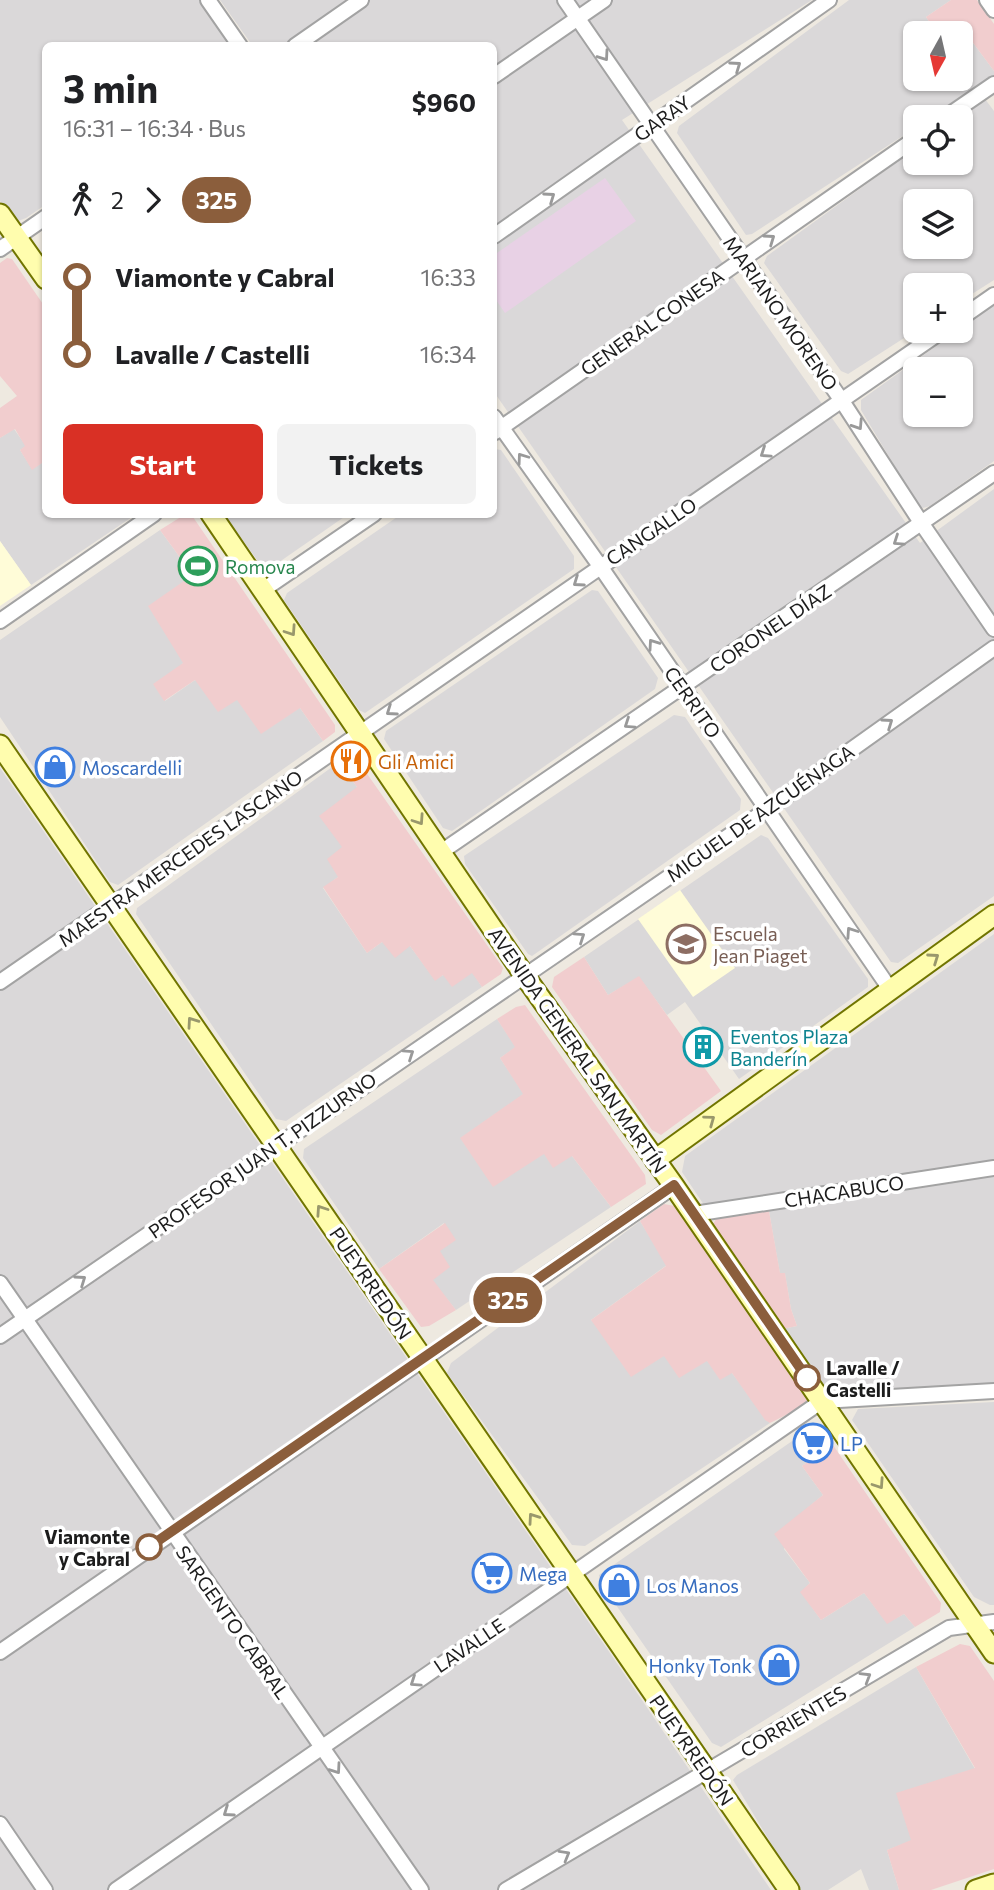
<!DOCTYPE html>
<meta charset="utf-8">
<style>
:root{--surface:#fff;--page:#f2f2f2;--text:#202124;--muted:#757577;--accent:#d93025}
body{margin:0;font-family:Commissioner,sans-serif;background:var(--page);color:var(--text);height:100vh;display:flex;flex-direction:column;font-size:26px;white-space:nowrap}
*{box-sizing:border-box;margin:0}
p{font-size:23px;color:var(--muted)}
.icon{flex:none;width:38px;height:38px;fill:none;stroke:currentColor;stroke-width:2;stroke-linecap:round;stroke-linejoin:round}
.map{position:relative;flex:1;overflow:hidden}
.panel{position:absolute;left:42px;top:42px;width:455px;height:476px;display:flex;flex-direction:column;background:var(--surface);border-radius:10px;box-shadow:0 2px 5px #0004}
.panel>*{flex:none}
.badge{padding:0 14px;border-radius:23px;font-size:24px;line-height:46px}
.needle{width:46px;rotate:188deg}
.controls{position:absolute;left:903px;top:21px;display:grid;gap:14px}
.controls a{display:grid;place-items:center;width:70px;height:70px;border-radius:10px;background:var(--surface);box-shadow:0 2px 5px #0004;font-size:35px}
.map>.badge{position:absolute;translate:-50% -50%;box-shadow:0 0 0 4px #fff}
.legs{display:flex;align-items:center;gap:10px;height:77px;padding:0 21px;font-size:23px}
.legs p{margin-inline-start:auto}
.headline{display:flex;align-items:center;justify-content:space-between;height:119px;padding:0 21px}
h1{font-size:38px;font-weight:700;line-height:52px}
.cta{display:flex;gap:14px;margin-top:auto;padding:14px 21px}
.cta a{flex:1;height:80px;border-radius:10px;background:var(--accent);color:#fff;font-size:28px;font-weight:700;line-height:80px;text-align:center}
.cta a+a{background:var(--page);color:var(--text)}
ul{padding:0 21px;list-style:none}
li{display:flex;align-items:center;gap:24px;height:77px;font-size:26px}
li i{display:grid;place-items:center;width:10px;height:100%;margin:0 9px;background:currentColor}
li i::after{content:'';width:18px;height:18px;margin:-9px;border:5px solid;border-radius:50%;background:var(--surface)}
li p{margin-inline-start:auto}
li:first-child i{background:linear-gradient(#0000 50%,currentColor 0)}
li:last-child i{background:linear-gradient(currentColor 50%,#0000 0)}
.map>svg:first-child{display:block}
</style>
<div class="map">
<svg width="994" height="1890" viewBox="0 0 994 1890">
<rect width="100%" height="100%" fill="#eee9e0"/>
<g fill="#dad8d9" fill-rule="evenodd">
<polygon points="0,0 200,0 231,45 46,46 45,205 26,218 18,221 10,216 0,201"/>
<polygon points="220,0 812,0 622,120 920,543 994,489 994,896 898,963 891,962 494,392 494,46 252,45"/>
<polygon points="849,0 951,0 926,17 937,33 915,33 915,79 961,79 961,41 968,36 994,71 994,76 931,117 915,117 915,128 752,234 746,235 677,133 679,126"/>
<path d="M985,99l9,12v169l-33,21v-16h-46v46l-67,43 -7,-3 -77,-108 3,-7 148,-107v14h46l-1,-46zM915,201h46v46h-46z"/>
<path d="M994,304v157l-64,45 -7,2 -5,-3 -57,-95v-10l96,-69h4v-3zM915,369h46v46h-46z"/>
<polygon points="14,429 26,446 20,450 32,469 45,461 46,514 135,515 31,585 0,541 0,438"/>
<polygon points="495,449 501,450 574,556 574,569 365,713 359,710 284,600 287,593 400,515 494,514"/>
<polygon points="225,515 347,515 272,567 262,567"/>
<polygon points="160,530 184,563 185,581 183,663 165,701 195,680 237,700 300,708 323,741 118,885 110,882 0,717 0,640"/>
<polygon points="592,590 598,591 658,678 655,689 452,831 443,828 384,739 386,731"/>
<polygon points="674,715 685,717 741,799 740,810 532,956 528,954 465,864 464,856"/>
<polygon points="339,762 357,787 342,848 338,877 323,888 367,953 382,942 410,946 435,980 443,975 472,972 482,987 286,1121 276,1119 136,914 137,908"/>
<polygon points="0,768 612,1656 771,1890 0,1890"/>
<polygon points="761,835 768,838 868,979 868,987 739,1079 685,1002 667,1015 639,977 608,995 584,957"/>
<polygon points="994,934 994,1161 704,1205 682,1172 685,1156"/>
<polygon points="497,1019 516,1047 500,1058 524,1094 461,1138 545,1154 572,1156 611,1207 456,1310 432,1280 444,1223 379,1269 303,1158 304,1149"/>
<polygon points="994,1175 994,1384 832,1392 820,1386 782,1329 797,1326 791,1309 785,1274 780,1274 769,1211"/>
<polygon points="640,1221 667,1265 591,1320 665,1356 707,1361 732,1373 770,1423 585,1546 572,1545 447,1373 451,1363"/>
<polygon points="994,1402 994,1605 990,1605 974,1597 852,1420 858,1409"/>
<polygon points="795,1439 810,1460 802,1466 823,1495 805,1510 784,1549 810,1583 801,1592 821,1620 864,1593 887,1623 904,1614 915,1627 721,1747 712,1743 600,1582 599,1575"/>
<polygon points="916,1667 975,1769 911,1841 887,1850 899,1890 869,1890 861,1869 828,1890 799,1890 733,1780 737,1775"/>
</g>
<g fill="#f1cdce">
<polygon points="951,0 977,0 994,24 994,71 968,36 961,41 961,33 937,33 926,17"/>
<polygon points="7,258 12,259 45,307 45,461 32,470 20,450 25,446 15,429 0,438 0,408 17,396 0,376 0,263"/>
<polygon points="184,515 193,517 335,725 335,732 323,741 300,708 261,734 237,700 218,712 195,680 164,701 153,684 183,663 148,606 184,581 176,568 184,563 160,530"/>
<polygon points="347,757 356,758 503,968 501,974 482,987 472,973 452,987 443,975 435,981 410,946 395,958 382,942 367,953 323,887 338,877 327,859 342,847 319,816 357,787 339,762"/>
<polygon points="584,957 608,995 639,976 721,1091 661,1135 652,1130 552,987 554,977"/>
<polygon points="525,1005 645,1175 646,1184 611,1207 572,1156 553,1168 544,1154 493,1187 460,1138 523,1094 500,1058 515,1047 497,1019 516,1007"/>
<polygon points="664,1204 680,1207 810,1394 810,1403 770,1423 765,1420 732,1373 720,1380 707,1361 679,1378 664,1356 631,1377 591,1320 666,1266 640,1221"/>
<polygon points="769,1211 780,1273 785,1273 791,1309 797,1326 782,1329 711,1228 716,1219"/>
<polygon points="445,1223 456,1240 440,1251 450,1267 433,1280 456,1310 429,1326 421,1327 379,1269"/>
<polygon points="814,1428 822,1429 941,1603 940,1612 915,1627 904,1614 887,1624 864,1593 821,1620 800,1592 810,1583 774,1534 823,1495 802,1466 810,1460 795,1439"/>
<polygon points="960,1644 970,1646 994,1681 994,1869 931,1890 899,1890 887,1850 911,1840 896,1793 975,1768 916,1667"/>
</g>
<polygon fill="#e8d1e5" points="605,178 636,221 505,313 494,297 494,255"/>
<g fill="#fffcd8">
<polygon points="0,541 31,585 0,606"/>
<polygon points="680,890 735,968 693,997 638,919"/>
</g>
<g fill="none" stroke-linecap="round" stroke-linejoin="round">
<defs>
<g id="street">
<polyline points="208,0 240,46"/>
<polyline points="565,0 842,401 922,524 994,629"/>
<polyline points="987,0 994,10"/>
<polyline points="295,46 361,0"/>
<polyline points="494,76 604,0"/>
<polyline points="946,117 994,84"/>
<polyline points="494,236 829,0"/>
<polyline points="0,249 46,217"/>
<polyline points="961,318 994,295"/>
<polyline points="494,417 600,566 890,989"/>
<polyline points="495,432 915,139"/>
<polyline points="263,590 374,514"/>
<polyline points="0,621 154,514"/>
<polyline points="441,852 994,473"/>
<polyline points="0,982 942,331"/>
<polyline points="694,1214 994,1168"/>
<polyline points="0,1283 421,1890"/>
<polyline points="0,1336 768,809 994,648"/>
<polyline points="0,1652 674,1186"/>
<polyline points="0,1824 45,1890"/>
<polyline points="116,1890 822,1401 994,1391"/>
<polyline points="506,1890 949,1628 994,1622"/>
</g>
<g id="secondary">
<polyline points="0,214 46,279"/>
<polyline points="211,514 524,975 674,1186 994,1653"/>
<polyline points="0,745 789,1890"/>
<polyline points="655,1160 994,915"/>
<polyline points="976,1890 994,1884"/>
</g>
</defs>
<use href="#street" stroke="#a3a3a3" stroke-width="18"/>
<use href="#secondary" stroke="#717500" stroke-width="23"/>
<use href="#street" stroke="#fff" stroke-width="14"/>
<use href="#secondary" stroke="#fffdae" stroke-width="19"/>
</g>
<defs><path id="oneway-chevron" d="M-2-3.5L2.5 0L-2 3.5" fill="none" stroke-width="1.6" stroke-linecap="round" stroke-linejoin="round" transform="scale(1.75)"/></defs>
<g stroke="#999">
<use href="#oneway-chevron" transform="translate(604 56) rotate(55)"/>
<use href="#oneway-chevron" transform="translate(736 66) rotate(-35)"/>
<use href="#oneway-chevron" transform="translate(550 197) rotate(-35)"/>
<use href="#oneway-chevron" transform="translate(770 239) rotate(-35)"/>
<use href="#oneway-chevron" transform="translate(858 425) rotate(57)"/>
<use href="#oneway-chevron" transform="translate(765 453) rotate(146)"/>
<use href="#oneway-chevron" transform="translate(522 458) rotate(-126)"/>
<use href="#oneway-chevron" transform="translate(898 541) rotate(146)"/>
<use href="#oneway-chevron" transform="translate(578 582) rotate(145)"/>
<use href="#oneway-chevron" transform="translate(653 644) rotate(-125)"/>
<use href="#oneway-chevron" transform="translate(391 711) rotate(145)"/>
<use href="#oneway-chevron" transform="translate(888 723) rotate(-35)"/>
<use href="#oneway-chevron" transform="translate(629 724) rotate(146)"/>
<use href="#oneway-chevron" transform="translate(851 932) rotate(-124)"/>
<use href="#oneway-chevron" transform="translate(580 937) rotate(-34)"/>
<use href="#oneway-chevron" transform="translate(409 1054) rotate(-34)"/>
<use href="#oneway-chevron" transform="translate(81 1280) rotate(-35)"/>
<use href="#oneway-chevron" transform="translate(866 1677) rotate(-31)"/>
<use href="#oneway-chevron" transform="translate(415 1682) rotate(146)"/>
<use href="#oneway-chevron" transform="translate(336 1769) rotate(55)"/>
<use href="#oneway-chevron" transform="translate(228 1812) rotate(145)"/>
<use href="#oneway-chevron" transform="translate(565 1855) rotate(-30)"/>
</g>
<g stroke="#99986c">
<use href="#oneway-chevron" transform="translate(291 631) rotate(56)"/>
<use href="#oneway-chevron" transform="translate(419 820) rotate(56)"/>
<use href="#oneway-chevron" transform="translate(934 958) rotate(-35)"/>
<use href="#oneway-chevron" transform="translate(192 1022) rotate(-125)"/>
<use href="#oneway-chevron" transform="translate(710 1120) rotate(-36)"/>
<use href="#oneway-chevron" transform="translate(321 1210) rotate(-124)"/>
<use href="#oneway-chevron" transform="translate(879 1484) rotate(56)"/>
<use href="#oneway-chevron" transform="translate(533 1518) rotate(-125)"/>
</g>
<g fill="none" stroke-linecap="round" stroke-linejoin="round">
<defs>
<polyline id="line-1" points="149,1547 674,1185 807,1378"/>
</defs>
<use href="#line-1" stroke="#fff" stroke-width="16"/>
<use href="#line-1" stroke="#8b5e3c" stroke-width="10"/>
</g>
<defs>
<symbol id="stadium-ring" viewBox="-11 -11 22 22"><circle r="9.5" fill="#fff" stroke="#2e9e5b" stroke-width="1.5"/><path d="M0-5a6.5 5 0 1 0 0 10a6.5 5 0 1 0 0-10ZM-3.5-1.8h7v3.6h-7Z" fill="#2e9e5b"/></symbol>
<symbol id="restaurant-ring" viewBox="-11 -11 22 22"><circle r="9.5" fill="#fff" stroke="#e8710a" stroke-width="1.5"/><path d="M-5-6h1v4h1v-4h1v4h1v-4h1v5L-1.5 .5V6h-2V.5L-5-1ZM5-6V6H3V1.5H1.5Q1.5-4 5-6Z" fill="#e8710a"/></symbol>
<symbol id="shop-ring" viewBox="-11 -11 22 22"><circle r="9.5" fill="#fff" stroke="#3f7fe0" stroke-width="1.5"/><path d="M-5-2.5h2.3a2.7 3.5 0 0 1 5.4 0H5L5.5 6h-11ZM-1.5-2.5h3a1.5 2.3 0 0 0-3 0Z" fill="#3f7fe0"/></symbol>
<symbol id="school-ring" viewBox="-11 -11 22 22"><circle r="9.5" fill="#fff" stroke="#8d6e63" stroke-width="1.5"/><path d="M0-5L7-2L0 1L-7-2ZM-4 1L0 2.5L4 1V4Q0 6-4 4Z" fill="#8d6e63"/></symbol>
<symbol id="building-ring" viewBox="-11 -11 22 22"><circle r="9.5" fill="#fff" stroke="#0f9aa8" stroke-width="1.5"/><path d="M-4-6H4V6H1V3H-1V6H-4ZM-2.5-4.3h1.7v1.8h-1.7ZM.8-4.3h1.7v1.8H.8ZM-2.5-1h1.7V.8h-1.7ZM.8-1h1.7V.8H.8Z" fill="#0f9aa8"/></symbol>
<symbol id="supermarket-ring" viewBox="-11 -11 22 22"><circle r="9.5" fill="#fff" stroke="#3f7fe0" stroke-width="1.5"/><path d="M-6-5.5h2.5l.6 2H6L4.5 2H-2.5L-4.4-4H-6ZM-1.5 3.2a1.3 1.3 0 1 0 .1 0ZM3 3.2a1.3 1.3 0 1 0 .1 0Z" fill="#3f7fe0"/></symbol>
</defs>
<g fill-rule="evenodd">
<use href="#stadium-ring" x="176" y="544" width="44" height="44"/>
<use href="#restaurant-ring" x="329" y="739" width="44" height="44"/>
<use href="#shop-ring" x="33" y="745" width="44" height="44"/>
<use href="#school-ring" x="664" y="922" width="44" height="44"/>
<use href="#building-ring" x="681" y="1025" width="44" height="44"/>
<use href="#supermarket-ring" x="791" y="1421" width="44" height="44"/>
<use href="#supermarket-ring" x="470" y="1551" width="44" height="44"/>
<use href="#shop-ring" x="597" y="1563" width="44" height="44"/>
<use href="#shop-ring" x="757" y="1643" width="44" height="44"/>
</g>
<g fill="#fff" stroke="#8b5e3c" stroke-width="3.5">
<circle cx="807" cy="1378" r="12"/>
<circle cx="149" cy="1547" r="12"/>
</g>
<g text-anchor="middle" dominant-baseline="central" stroke-width="7" stroke-linejoin="round" paint-order="stroke">
<g font-size="19" fill="#1c1c1c" stroke="#fff">
<text transform="translate(662 118) rotate(-35)">GARAY</text>
<text transform="translate(781 313) rotate(55)">MARIANO MORENO</text>
<text transform="translate(652 322) rotate(-35)">GENERAL CONESA</text>
<text transform="translate(651 531) rotate(-34)">CANGALLO</text>
<text transform="translate(770 628) rotate(-34)">CORONEL DÍAZ</text>
<text transform="translate(693 702) rotate(55)">CERRITO</text>
<text transform="translate(760 813) rotate(-35)">MIGUEL DE AZCUÉNAGA</text>
<text transform="translate(180 858) rotate(-35)">MAESTRA MERCEDES LASCANO</text>
<text transform="translate(578 1050) rotate(55)">AVENIDA GENERAL SAN MARTÍN</text>
<text transform="translate(262 1155) rotate(-35)">PROFESOR JUAN T. PIZZURNO</text>
<text transform="translate(844 1191) rotate(-9)">CHACABUCO</text>
<text transform="translate(371 1283) rotate(56)">PUEYRREDÓN</text>
<text transform="translate(233 1622) rotate(55)">SARGENTO CABRAL</text>
<text transform="translate(469 1645) rotate(-34)">LAVALLE</text>
<text transform="translate(793 1721) rotate(-31)">CORRIENTES</text>
<text transform="translate(692 1750) rotate(55)">PUEYRREDÓN</text>
</g>
<g font-size="19" fill="#27864d" stroke="#fff" text-anchor="start">
<text x="225" y="566">Romova</text>
</g>
<g font-size="19" fill="#c56008" stroke="#fff" text-anchor="start">
<text x="378" y="761">Gli Amici</text>
</g>
<g font-size="19" fill="#366cbe" stroke="#fff" text-anchor="start">
<text x="82" y="767">Moscardelli</text>
<text x="840" y="1443">LP</text>
<text x="519" y="1573">Mega</text>
<text x="646" y="1585">Los Manos</text>
<text x="752" y="1665" text-anchor="end">Honky Tonk</text>
</g>
<g font-size="19" fill="#785e54" stroke="#fff" text-anchor="start">
<text x="713" y="933">Escuela<tspan x="713" dy="22">Jean Piaget</tspan></text>
</g>
<g font-size="19" fill="#0d838f" stroke="#fff" text-anchor="start">
<text x="730" y="1036">Eventos Plaza<tspan x="730" dy="22">Banderín</tspan></text>
</g>
<g font-size="19" font-weight="bold" fill="#1c1c1c" stroke="#fff" text-anchor="start">
<text x="826" y="1367">Lavalle /<tspan x="826" dy="22">Castelli</tspan></text>
<text x="130" y="1536" text-anchor="end">Viamonte<tspan x="130" dy="22">y Cabral</tspan></text>
</g>
</g>
</svg>
<div class="controls">
<a><svg class="needle" viewBox="-14 -14 28 28"><path d="M0-13l5 13h-10z" fill="#e53935"/><path d="M0 13l5-13h-10z" fill="#757577"/></svg></a>
<a><svg class="icon" aria-label="locate" viewBox="0 0 24 24"><circle cx="12" cy="12" r="6"/><path d="M12 2v4M12 18v4M2 12h4M18 12h4"/></svg></a>
<a><svg class="icon" aria-label="layers" viewBox="0 0 24 24"><path d="M12 4l9 5-9 5-9-5zM3 14l9 5 9-5"/></svg></a>
<a>+</a>
<a>−</a>
</div>
<b class="badge" style="left:508px;top:1300px;background:#8b5e3c;color:#fff">325</b>
<section class="panel">
<div class="headline"><div><h1>3 min</h1><p>16:31 – 16:34 · Bus</p></div><b>$960</b></div>
<div class="legs"><svg class="icon" aria-label="walk" viewBox="0 0 24 24"><circle cx="13" cy="4" r="2"/><path d="M13 8l-2 6 4 7M11 14l-3 7M7 12l3-4h3l4 4"/></svg>2<svg class="icon" aria-label="forward" viewBox="0 0 24 24"><path d="M9 5l7 7-7 7"/></svg><b class="badge" style="background:#8b5e3c;color:#fff">325</b></div>
<ul>
<li><i style="color:#8b5e3c"></i><b>Viamonte y Cabral</b><p>16:33</p></li>
<li><i style="color:#8b5e3c"></i><b>Lavalle / Castelli</b><p>16:34</p></li>
</ul>
<div class="cta"><a>Start</a><a>Tickets</a></div>
</section>
</div>
